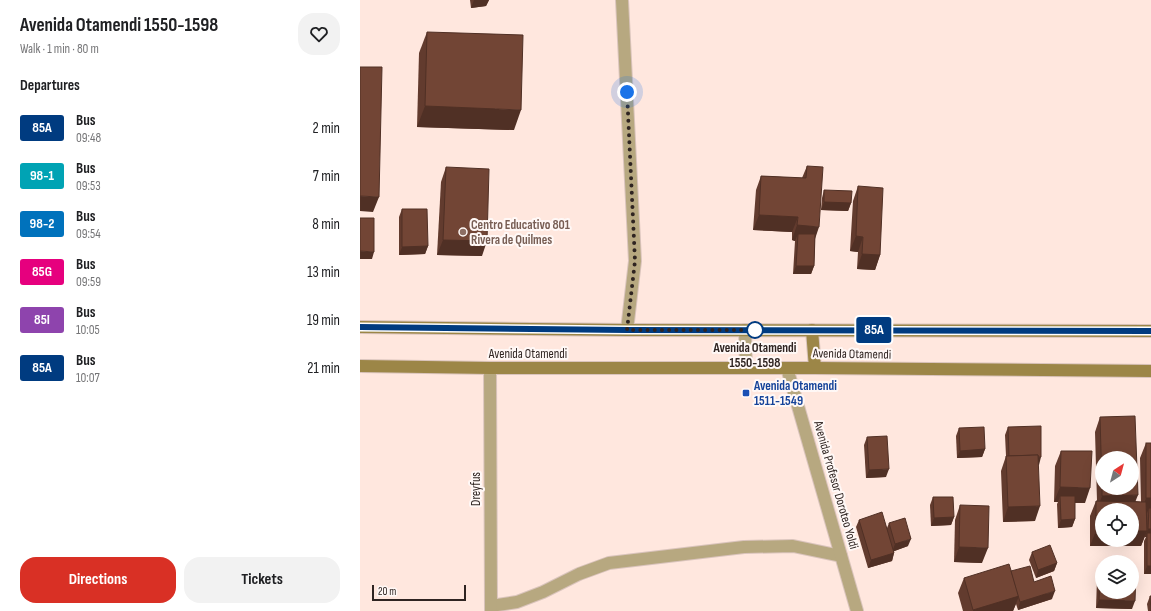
<!DOCTYPE html>
<meta charset="utf-8">
<style>
:root{--surface:#fff;--page:#f2f2f2;--text:#202124;--muted:#757577;--accent:#d93025}
body{margin:0;font-family:"Sofia Sans Condensed",sans-serif;background:var(--page);color:var(--text);height:100vh;display:flex;flex-direction:column;font-size:15px;white-space:nowrap}
*{box-sizing:border-box;margin:0}
p{font-size:13px;color:var(--muted)}
.icon{flex:none;width:22px;height:22px;fill:none;stroke:currentColor;stroke-width:2;stroke-linecap:round;stroke-linejoin:round}
.map{position:relative;flex:1;overflow:hidden}
.drawer{display:flex;flex-direction:column;background:var(--surface);width:360px}
.drawer>*{flex:none}
.badge{padding:0 8px;border-radius:3px;font-size:14px;line-height:26px}
.needle{width:26px;rotate:36deg}
.fabs{position:absolute;left:735px;top:451px;display:grid;gap:8px}
.fabs a{display:grid;place-items:center;width:44px;height:44px;border-radius:50%;background:var(--surface);box-shadow:0 4px 16px #0002;font-size:20px}
.scale{position:absolute;left:12px;bottom:10px;width:94px;box-sizing:border-box;padding-left:4px;border:2px solid #2f2421;border-top:0;font-size:11px;line-height:14px;white-space:nowrap;color:#2f2421;-webkit-text-stroke:3px #fff8f6;paint-order:stroke}
.you{position:absolute;width:20px;height:20px;margin:-10px;border:3px solid #fff;border-radius:50%;background:#1a73e8;box-shadow:0 0 0 6px #1a73e833}
.map>.badge{position:absolute;translate:-50% -50%;box-shadow:0 0 0 2px #fff}
h2{padding:0 20px;font-size:15px;line-height:36px}
.round{display:grid;place-items:center;flex:none;width:42px;height:42px;border-radius:16px;background:var(--page)}
.headline{display:flex;align-items:center;justify-content:space-between;height:68px;padding:0 20px}
h1{font-size:19px;font-weight:700;line-height:30px}
.action{display:flex;gap:8px;margin-top:auto;padding:8px 20px}
.action a{flex:1;height:46px;border-radius:16px;background:var(--accent);color:#fff;font-size:16px;font-weight:700;line-height:46px;text-align:center}
.action a+a{background:var(--page);color:var(--text)}
ul{padding:0;list-style:none}
li{display:flex;align-items:center;gap:12px;height:48px;padding:0 20px}
li div{flex:1}
li b{display:block;font-size:15px}
li em{font-style:normal}
li .badge{min-width:44px;font-weight:700;text-align:center}
main{display:flex;flex:1;min-height:0}
.map>svg:first-child{display:block}
</style>
<main>
<section class="drawer">
<div class="headline"><div><h1>Avenida Otamendi 1550-1598</h1><p>Walk · 1 min · 80 m</p></div><a class="round"><svg class="icon" aria-label="heart" viewBox="0 0 24 24"><path d="M12 20l-8-8c-3-5 5-10 8-4 3-6 11-1 8 4z"/></svg></a></div>
<h2>Departures</h2>
<ul>
<li><span class="badge" style="background:#003b80;color:#fff">85A</span><div><b>Bus</b><p>09:48</p></div><em>2 min</em></li>
<li><span class="badge" style="background:#00a3b4;color:#fff">98-1</span><div><b>Bus</b><p>09:53</p></div><em>7 min</em></li>
<li><span class="badge" style="background:#0072bc;color:#fff">98-2</span><div><b>Bus</b><p>09:54</p></div><em>8 min</em></li>
<li><span class="badge" style="background:#e6007e;color:#fff">85G</span><div><b>Bus</b><p>09:59</p></div><em>13 min</em></li>
<li><span class="badge" style="background:#8e44ad;color:#fff">85I</span><div><b>Bus</b><p>10:05</p></div><em>19 min</em></li>
<li><span class="badge" style="background:#003b80;color:#fff">85A</span><div><b>Bus</b><p>10:07</p></div><em>21 min</em></li>
</ul>
<div class="action"><a>Directions</a><a>Tickets</a></div>
</section>
<div class="map">
<svg width="791" height="611" viewBox="0 0 791 611">
<rect width="100%" height="100%" fill="#ffe7de"/>
<g fill="none" stroke-linecap="round" stroke-linejoin="round">
<defs>
<polyline id="lane" points="131,606 157,602 183,592 219,574 249,563 266,561 384,547 433,546 481,556"/>
<g id="street">
<polyline points="262,0 275,261 267,330"/>
<polyline points="385,330 386,368"/>
<polyline points="130,368 131,611"/>
<polyline points="427,368 497,611"/>
</g>
<g id="secondary">
<polyline points="0,327 267,330 791,331"/>
<polyline points="452,330 455,368"/>
<polyline points="0,366 130,368 455,368 791,371"/>
</g>
</defs>
<use href="#lane" stroke="#dac4bc" stroke-width="14"/>
<use href="#street" stroke="#dac4bc" stroke-width="14"/>
<use href="#secondary" stroke="#dac4bc" stroke-width="14"/>
<use href="#lane" stroke="#b7a880" stroke-width="12"/>
<use href="#street" stroke="#b7a880" stroke-width="12"/>
<use href="#secondary" stroke="#9c8647" stroke-width="12"/>
</g>
<g fill="#623b2e">
<polygon points="110,0 129,0 126,6 111,8"/>
<polygon points="67,32 154,130 57,127 59,53"/>
<polygon points="447,166 455,239 454,266 451,274 433,274 435,241 432,240 432,232 393,230 396,190 401,176 442,178"/>
<polygon points="86,167 122,256 77,255 81,182"/>
<polygon points="498,186 520,255 515,270 497,269 498,252 490,251 493,201"/>
<polygon points="464,190 491,203 488,211 461,210 462,198"/>
<polygon points="42,209 68,246 65,254 39,255 39,217"/>
<polygon points="740,417 775,501 781,502 780,458 786,443 791,443 791,574 784,574 784,541 786,537 785,537 785,536 781,546 730,546 730,516 736,501 737,501 735,432"/>
<polygon points="648,427 678,465 675,521 643,522 641,471 646,456 645,435"/>
<polygon points="599,428 625,449 622,457 597,458 596,436"/>
<polygon points="507,437 526,477 506,478 504,445"/>
<polygon points="701,451 725,503 715,503 715,519 712,527 698,528 697,504 698,502 694,502 695,466"/>
<polygon points="573,497 594,517 591,525 571,526 570,505"/>
<polygon points="600,505 622,563 594,562 595,520"/>
<polygon points="499,520 527,528 529,523 548,546 534,551 534,553 532,561 508,568 496,527"/>
<polygon points="672,552 697,563 694,571 676,578 669,560"/>
<polygon points="651,571 674,582 692,599 658,610 656,604 653,611 603,611 598,593 604,578"/>
<polygon points="740,571 772,609 736,608 737,579"/>
<polygon points="790,596 791,611 788,611 787,604"/>
</g>
<g fill="#503025">
<polygon points="114,0 129,0 126,6 111,8"/>
<polygon points="65,106 161,110 154,130 57,127"/>
<polygon points="0,196 19,197 13,212 0,211"/>
<polygon points="464,202 491,203 488,211 461,210"/>
<polygon points="399,215 438,217 432,232 393,230"/>
<polygon points="437,225 459,227 454,242 438,234 435,241 432,240"/>
<polygon points="496,236 503,237 498,252 490,251"/>
<polygon points="83,240 127,241 122,256 77,255"/>
<polygon points="68,246 65,254 39,255 42,247"/>
<polygon points="0,251 14,252 12,259 0,259"/>
<polygon points="502,254 520,255 515,270 497,269"/>
<polygon points="436,266 454,266 451,274 433,274"/>
<polygon points="625,449 622,457 597,458 600,451"/>
<polygon points="681,457 679,465 649,458"/>
<polygon points="529,469 526,477 506,478 509,470"/>
<polygon points="700,487 730,488 725,503 700,502 700,496 698,502 694,502"/>
<polygon points="778,495 772,510 737,511 742,496"/>
<polygon points="786,498 791,498 791,513 789,508 787,513 781,513"/>
<polygon points="680,506 675,521 643,522 648,507"/>
<polygon points="594,517 591,525 571,526 574,518"/>
<polygon points="715,519 712,527 698,528 701,520"/>
<polygon points="788,529 791,529 791,537 787,533 786,537 785,537"/>
<polygon points="736,531 742,531 742,540 772,540 772,531 787,531 781,546 730,546"/>
<polygon points="551,539 548,546 532,552 535,544"/>
<polygon points="599,547 628,548 622,563 594,562"/>
<polygon points="534,553 532,561 508,568 511,560"/>
<polygon points="697,563 694,571 676,578 678,570"/>
<polygon points="787,566 791,566 791,574 784,574"/>
<polygon points="695,591 692,599 658,610 660,602"/>
<polygon points="659,596 653,611 613,611 613,610"/>
<polygon points="739,600 775,601 772,609 736,608"/>
</g>
<g fill="#724535" stroke="#503025">
<polygon points="67,32 163,35 161,110 65,106"/>
<polygon points="0,67 22,67 19,197 0,196"/>
<polygon points="447,166 463,167 459,227 437,225 438,217 399,215 401,176 446,178"/>
<polygon points="86,167 129,169 127,241 83,240"/>
<polygon points="498,186 523,188 520,255 502,254 503,237 496,236"/>
<polygon points="464,190 492,191 491,203 464,202"/>
<polygon points="42,209 67,209 68,246 42,247"/>
<polygon points="0,218 14,218 14,252 0,251"/>
<polygon points="438,234 455,234 454,266 436,266"/>
<polygon points="775,416 778,495 742,496 742,488 772,488 772,458 742,458 742,486 740,417"/>
<polygon points="681,426 681,457 678,457 678,455 649,456 648,427"/>
<polygon points="624,427 625,449 600,451 599,428"/>
<polygon points="527,436 529,469 509,470 507,437"/>
<rect x="786" y="443" width="5" height="55"/>
<polygon points="701,451 732,451 730,488 700,487"/>
<polygon points="678,455 680,506 648,507 646,456"/>
<polygon points="700,496 715,496 715,519 701,520"/>
<polygon points="573,497 593,497 594,517 574,518"/>
<polygon points="736,501 786,502 787,531 772,531 772,510 742,510 742,531 736,531"/>
<polygon points="600,505 629,506 628,548 599,547"/>
<polygon points="789,508 791,508 791,529 788,529"/>
<polygon points="522,512 534,553 511,560 499,520"/>
<polygon points="545,518 551,539 535,544 529,523"/>
<rect x="787" y="533" width="4" height="33"/>
<polygon points="690,545 697,563 678,570 672,552"/>
<polygon points="649,564 659,596 613,610 604,578"/>
<polygon points="670,566 674,582 691,576 695,591 660,602 651,571"/>
<polygon points="740,571 742,571 742,592 772,592 772,572 776,572 775,601 739,600"/>
<polygon points="790,596 791,596 791,611"/>
</g>
<g fill="none" stroke-linecap="round" stroke-linejoin="round">
<defs>
<polyline id="line" points="0,327 267,330 791,331"/>
</defs>
<use href="#line" stroke="#fff" stroke-width="9"/>
<use href="#line" stroke="#003b80" stroke-width="6"/>
<polyline stroke="#2f2421" stroke-width="4" stroke-dasharray="0 7.2" points="267,92 275,261 267,330 398,330 395,330"/>
</g>
<circle fill="#8d6e63" stroke="#fff8f6" stroke-width="1.5" cx="103" cy="232" r="4"/>
<circle fill="#fff" stroke="#003b80" stroke-width="2" cx="395" cy="330" r="8"/>
<rect fill="#1a4fb4" stroke="#fff8f6" stroke-width="1.5" x="382" y="389" width="8" height="8" rx="2"/>
<g text-anchor="middle" dominant-baseline="central" stroke-width="4" stroke-linejoin="round" paint-order="stroke">
<g font-size="13" font-weight="bold" fill="#785e54" stroke="#fff8f6" text-anchor="start">
<text x="111" y="225">Centro Educativo 801<tspan x="111" dy="15">Rivera de Quilmes</tspan></text>
</g>
<g font-size="13" font-weight="bold" fill="#2f2421" stroke="#fff8f6">
<text x="395" y="348">Avenida Otamendi<tspan x="395" dy="15">1550-1598</tspan></text>
</g>
<g font-size="13" fill="#2f2421" stroke="#fff8f6">
<text x="168" y="354">Avenida Otamendi</text>
<text transform="translate(492 354) rotate(1)">Avenida Otamendi</text>
<text transform="translate(476 485) rotate(74)">Avenida Profesor Doroteo Yoldi</text>
<text transform="translate(116 489) rotate(-90)">Dreyfus</text>
</g>
<g font-size="13" font-weight="bold" fill="#164399" stroke="#fff8f6" text-anchor="start">
<text x="394" y="386">Avenida Otamendi<tspan x="394" dy="15">1511-1549</tspan></text>
</g>
</g>
</svg>
<div class="fabs">
<a><svg class="needle" viewBox="-14 -14 28 28"><path d="M0-13l5 13h-10z" fill="#e53935"/><path d="M0 13l5-13h-10z" fill="#757577"/></svg></a>
<a><svg class="icon" aria-label="locate" viewBox="0 0 24 24"><circle cx="12" cy="12" r="6"/><path d="M12 2v4M12 18v4M2 12h4M18 12h4"/></svg></a>
<a><svg class="icon" aria-label="layers" viewBox="0 0 24 24"><path d="M12 4l9 5-9 5-9-5zM3 14l9 5 9-5"/></svg></a>
</div>
<div class="scale">20 m</div>
<div class="you" style="left:267px;top:92px"></div>
<b class="badge" style="left:514px;top:330px;background:#003b80;color:#fff">85A</b>
</div>
</main>
